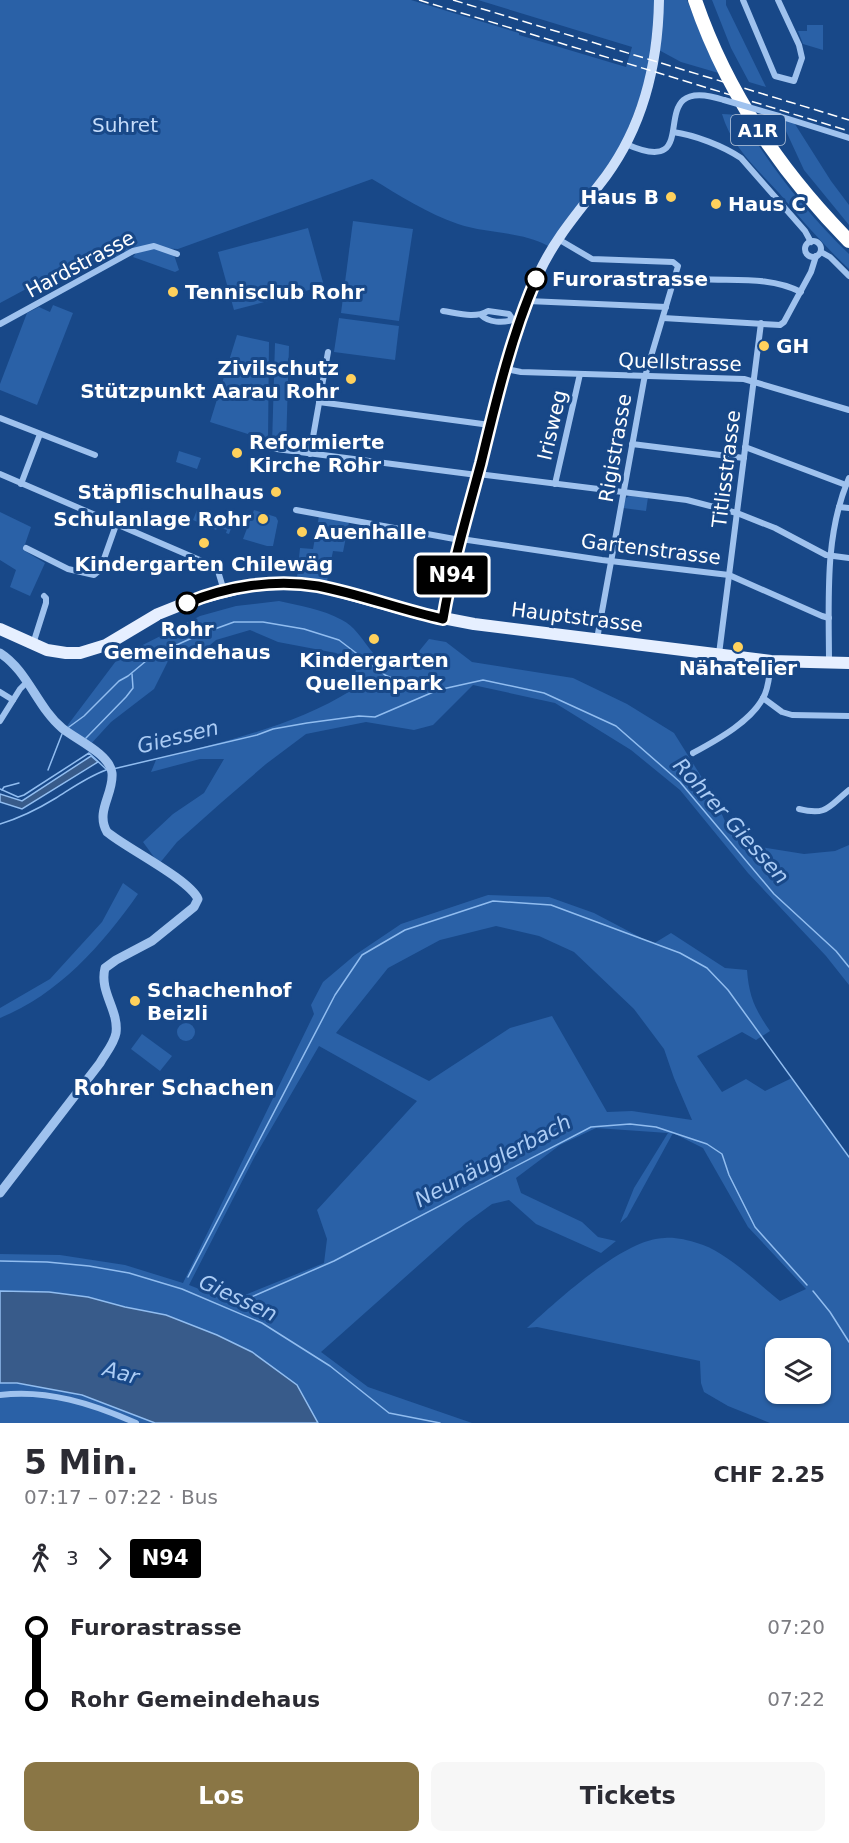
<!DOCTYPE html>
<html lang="de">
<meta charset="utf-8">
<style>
:root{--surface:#fff;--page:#f7f7f7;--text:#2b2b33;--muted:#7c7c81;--accent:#8a7645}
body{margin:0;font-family:"DejaVu Sans",sans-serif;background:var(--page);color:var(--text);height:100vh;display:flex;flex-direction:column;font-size:22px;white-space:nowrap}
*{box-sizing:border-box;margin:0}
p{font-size:20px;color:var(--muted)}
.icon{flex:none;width:33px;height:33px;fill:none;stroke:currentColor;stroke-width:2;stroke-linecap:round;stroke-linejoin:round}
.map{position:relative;height:1423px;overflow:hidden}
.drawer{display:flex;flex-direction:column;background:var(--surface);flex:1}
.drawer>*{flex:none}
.badge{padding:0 12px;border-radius:4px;font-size:21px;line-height:39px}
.buttons{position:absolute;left:765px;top:1338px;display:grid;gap:12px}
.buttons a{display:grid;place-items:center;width:66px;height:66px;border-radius:12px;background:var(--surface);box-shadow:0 2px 4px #0004;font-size:30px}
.map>.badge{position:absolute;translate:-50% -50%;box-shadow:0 0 0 3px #fff}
.legs{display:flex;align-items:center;gap:9px;height:66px;padding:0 24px;font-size:20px}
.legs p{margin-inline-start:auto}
.head{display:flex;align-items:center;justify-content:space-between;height:102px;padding:0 24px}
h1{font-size:33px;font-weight:600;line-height:45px}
.action{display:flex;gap:12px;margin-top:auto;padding:12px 24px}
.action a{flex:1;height:69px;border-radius:12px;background:var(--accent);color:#fff;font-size:24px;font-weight:600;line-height:69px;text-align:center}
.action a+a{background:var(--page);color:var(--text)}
ul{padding:0 24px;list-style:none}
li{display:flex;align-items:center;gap:21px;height:72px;font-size:22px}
li i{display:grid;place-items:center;width:9px;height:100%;margin:0 8px;background:currentColor}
li i::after{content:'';width:15px;height:15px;margin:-8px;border:4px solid;border-radius:50%;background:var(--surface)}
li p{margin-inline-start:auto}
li:first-child i{background:linear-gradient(#0000 50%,currentColor 0)}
li:last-child i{background:linear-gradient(currentColor 50%,#0000 0)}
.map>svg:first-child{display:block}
</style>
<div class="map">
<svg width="849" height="1423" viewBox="0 0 849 1423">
<rect width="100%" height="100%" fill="#184888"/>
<g fill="#2a61a7" fill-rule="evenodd">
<path d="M0,0h411l108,33v2l107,32 6,-20 -154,-47h209l22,54 13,20 -41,-12 -24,-13 -4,16 -30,76 -9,16 -66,89c-27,-15 -60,-12 -90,-22 -30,-10 -59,-29 -86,-45l-194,70 -24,-1 20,7 5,15 -4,2 -42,-15 3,-4 -10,4 -59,10 -67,36z"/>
<polygon points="712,0 726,0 726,5 766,87 749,82 731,48"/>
<polygon points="807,25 823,25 823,50 803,44 798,31 807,31"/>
<path d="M722,114l18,1c29,51 67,98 109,139v15c-26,-24 -48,-50 -70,-76 -22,-24 -48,-47 -57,-79z"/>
<polygon points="779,116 793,121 831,181 849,205 849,225 804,170"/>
<polygon points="353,221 413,229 399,321 341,313"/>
<polygon points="308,228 324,286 234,310 218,252"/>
<polygon points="53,305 73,313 37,405 0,390 0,384 27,313 39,307 50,312"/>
<polygon points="339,318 399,326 395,360 334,352"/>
<polygon points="237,335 269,342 268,440 261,445 251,435 210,422"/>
<polygon points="275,343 289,346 286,447 272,445"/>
<polygon points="179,451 201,458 197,469 176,462"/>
<polygon points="629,496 648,497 646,511 623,508 626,498"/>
<polygon points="197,510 232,526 229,534 226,533 227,530 218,527 216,530 193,520"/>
<polygon points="254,510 276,517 278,521 273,546 267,546 243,539"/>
<polygon points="0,512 31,527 23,550 45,563 30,596 10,587 16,570 0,560"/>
<polygon points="319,516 349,522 343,552 333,551 327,581 297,578 300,548 313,549"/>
<path d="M279,601c21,5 43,8 63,19 26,13 29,52 65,46l22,-27 17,3 26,20 101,16 54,26 47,29 40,64 15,33 32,17 43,7 31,-3 14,-6v140l-23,-29 -78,-83 -68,-83 -49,-40 -76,-47 -82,-18 -40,40 -19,5 -48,-8 -60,12 -40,30 -44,38 -45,40 -18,22 -16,-22 30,-28 31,-21 20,-34h-24l-49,13 5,-12c67,-19 137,-33 196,-70l5,-26 -21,-11 -58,-11 -28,-12 -34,10 -18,15 -30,6 -14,28 -43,33 -22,24 -25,-16 55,-73 81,-41 36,-10z"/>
<path d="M123,883l15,11c-35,50 -80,101 -138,124v-10l50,-29 52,-57z"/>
<path d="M488,895l61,2 45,16 59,31 18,-11 54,35 22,2c2,27 8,39 23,61l-14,9 -14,-8 -45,24 25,36 24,-13 19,12 27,-13 57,79v266h-79l-42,-17 -24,-14 -3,-9 -1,-22 -163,-34 -10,1c30,-27 97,-90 138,-90 9,-1 23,2 32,5 29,8 59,39 83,58l26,-12 -58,-62 -45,-79 -30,-15 -46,84 -7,6 14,-35 34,-55 -72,-5 -36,17 -44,33 5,15 61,29 16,15 18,4 -15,12 -65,-29 -27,-24 -17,4 -26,19 -145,129 47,35 104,36h-154l-21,-38 -172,-78 -37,-10 -39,-5 -49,-1v-37l60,1 65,10 58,18 131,-269 -3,-9 12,-23 32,-27 46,-31zM496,926l43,10 35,16 60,57 30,40 10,29 18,42 -60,-9 -25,1 -55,-96 -42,12 -81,53 -93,-48 52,-65 52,-28zM319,1046l98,55 -100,109 10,29 -3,24 -94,38 -41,-16 65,-127zM776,1348h44v46h-44z"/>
<circle cx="186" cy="1032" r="9"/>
<polygon points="142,1034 172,1056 160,1071 131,1049"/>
<path d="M0,1383c55,1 105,18 155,40h-155z"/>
</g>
<g fill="#385b8a" stroke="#91bdf0" stroke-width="1.5">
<polygon points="91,756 98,762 22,809 0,802 0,794 22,801"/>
<polygon points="0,1291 49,1292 88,1297 125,1307 166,1315 217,1335 252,1352 297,1385 318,1423 155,1423 82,1395 17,1383 0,1383"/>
</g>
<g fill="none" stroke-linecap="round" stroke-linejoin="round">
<g stroke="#91bdf0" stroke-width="1.5">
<polyline points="69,727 84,716 119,681 128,676 152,656 201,634 234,622 263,622 304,629 339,640 385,675 405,684"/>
<polyline points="86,738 126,697 133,688 132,674"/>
<polyline points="113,769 257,735 273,729 307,723 359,716 375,717 438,690 483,680 544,693 616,726 680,782 774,894 836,951 849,967"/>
<polyline points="48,770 62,734"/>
<polyline points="0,789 18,797 24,795 89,753 107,770"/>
<polyline points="2,790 4,787 19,783"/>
<path d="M0,824c20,-6 38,-15 56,-26 16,-10 31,-21 50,-28"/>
<polyline points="0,1261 47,1262 89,1266 129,1273 182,1289 262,1323 330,1366 389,1413 440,1423"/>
<polyline points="188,1277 335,995 362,955 405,930 493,901 551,905 680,953 707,968 728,990 849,1157"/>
<polyline points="813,1291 830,1312 849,1342"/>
<polyline points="240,1302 334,1261 591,1127 630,1124 656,1127 707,1144 722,1154 729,1175 755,1227 807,1285"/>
</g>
<g stroke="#9fc2ee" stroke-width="6">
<polyline points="743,0 775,76 794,81 802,58 799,45 778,0"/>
<polyline points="779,116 849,138"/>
<path d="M673,132c22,3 50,14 68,26l64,73 6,11"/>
<path d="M626,144c85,38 10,-73 98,-44"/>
<polyline points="558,239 592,259 673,262 678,266 644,380 597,639"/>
<circle cx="813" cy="249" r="8"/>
<polyline points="821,252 830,257 849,276"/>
<path d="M676,276c40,9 86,-4 125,16"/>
<polyline points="528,301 666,307"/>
<path d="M443,311c14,2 32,8 45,0l21,3 4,6 8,2"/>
<path d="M481,315c8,8 22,8 32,5"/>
<polyline points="663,318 780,325 784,322 811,272 816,256"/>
<polyline points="0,324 133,251 154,246 177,254"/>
<polyline points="506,369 521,372 744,379 849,410"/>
<polyline points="319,402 490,425"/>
<polyline points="0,418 95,455"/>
<polyline points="632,444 744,458"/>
<polyline points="745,447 846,485"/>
<polyline points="269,448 477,475"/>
<polyline points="310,454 328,352"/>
<polyline points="0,474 209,564 218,571 224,591"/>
<polyline points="478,474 687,500 737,513 775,528 826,555 849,558"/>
<polyline points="21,484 40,434"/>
<polyline points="555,484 580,374"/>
<polyline points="839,507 849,508"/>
<polyline points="296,510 460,540"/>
<polyline points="461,539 602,560 729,575 822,616 829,618"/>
<polyline points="26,548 68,569 94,575 100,570 116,525"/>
<polyline points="33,644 46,603 46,598 44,596"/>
<polyline points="719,654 761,323"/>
<path d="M829,663c0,-62 -5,-128 20,-185"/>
<polyline points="0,692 13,700"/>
<polyline points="763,698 782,712 792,715 849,716"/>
<polyline points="0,721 20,689 27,682"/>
<path d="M693,753c24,-13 61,-33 72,-59 4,-10 5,-22 6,-33"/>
<path d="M799,809c28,7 29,-2 50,-19"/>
<path d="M0,1395c47,-6 93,9 136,28"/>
</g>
<path stroke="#9fc2ee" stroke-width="9" d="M0,653c28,18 37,54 62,75 13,11 48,26 50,45 2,21 -17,38 -5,59 19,16 82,47 91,67l-4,8 -42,34 -36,19 -11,8c-6,24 14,42 11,65 -2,11 -11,21 -16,30l-100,130"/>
<path stroke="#ccdffa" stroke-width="10" d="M443,619c9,-54 25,-106 38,-159 16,-60 32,-132 58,-187 17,-37 43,-65 67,-97 38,-52 52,-113 53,-176"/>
<polyline stroke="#e6efff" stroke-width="12" points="0,629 47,650 66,653 80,653 106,645 158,614 193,600 248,586 290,583 319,586 417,613 474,624 771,661 849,663"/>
<path stroke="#fff" stroke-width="14" d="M695,0c31,91 87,173 154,241"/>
<g stroke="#fff" stroke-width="1.5" stroke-dasharray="10 4.5" stroke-linecap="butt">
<polyline points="419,0 849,131"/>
<polyline points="453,0 849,120"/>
</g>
<polyline stroke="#9fc2ee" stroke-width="6" points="724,100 779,116"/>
</g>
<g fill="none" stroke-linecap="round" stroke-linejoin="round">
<defs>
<path id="line-1" d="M187,603c40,-17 88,-24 131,-17 42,8 83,24 125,33 9,-53 24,-104 38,-156 15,-62 30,-126 55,-184"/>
</defs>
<use href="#line-1" stroke="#fff" stroke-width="14"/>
<use href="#line-1" stroke="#000" stroke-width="9"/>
</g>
<g fill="#ffd15c" stroke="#184888" stroke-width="2">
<circle cx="671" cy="197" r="6"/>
<circle cx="716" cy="204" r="6"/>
<circle cx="173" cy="292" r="6"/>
<circle cx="764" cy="346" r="6"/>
<circle cx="351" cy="379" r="6"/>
<circle cx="237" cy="453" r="6"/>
<circle cx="276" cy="492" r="6"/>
<circle cx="263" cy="519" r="6"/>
<circle cx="302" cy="532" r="6"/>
<circle cx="204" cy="543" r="6"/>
<circle cx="374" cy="639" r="6"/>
<circle cx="738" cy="647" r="6"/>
<circle cx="135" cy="1001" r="6"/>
</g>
<g fill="#fff" stroke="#000" stroke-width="3">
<circle cx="536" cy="279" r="10"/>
<circle cx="187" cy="603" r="10"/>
</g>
<g text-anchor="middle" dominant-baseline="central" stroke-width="6" stroke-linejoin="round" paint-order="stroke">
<rect fill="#184888" stroke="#bac8db" stroke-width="1.5" x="731" y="115" width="54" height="30" rx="4.5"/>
<g font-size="18" font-weight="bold" fill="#fff">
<text x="758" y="130">A1R</text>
</g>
<g font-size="20" fill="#c5dcfa" stroke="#184888">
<text x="125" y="125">Suhret</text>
</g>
<g font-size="20" font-weight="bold" fill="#fff" stroke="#184888" text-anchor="start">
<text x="659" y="197" text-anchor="end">Haus B</text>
<text x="728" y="204">Haus C</text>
<text x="185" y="292">Tennisclub Rohr</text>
<text x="776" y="346">GH</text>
<text x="339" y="368" text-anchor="end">Zivilschutz<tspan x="339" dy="23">Stützpunkt Aarau Rohr</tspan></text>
<text x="249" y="442">Reformierte<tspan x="249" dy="23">Kirche Rohr</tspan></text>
<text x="264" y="492" text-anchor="end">Stäpflischulhaus</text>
<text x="251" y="519" text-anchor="end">Schulanlage Rohr</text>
<text x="314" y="532">Auenhalle</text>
<text x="204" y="564" text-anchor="middle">Kindergarten Chilewäg</text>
<text x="374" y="660" text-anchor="middle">Kindergarten<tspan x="374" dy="23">Quellenpark</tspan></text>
<text x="738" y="668" text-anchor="middle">Nähatelier</text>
<text x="147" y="990">Schachenhof<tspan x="147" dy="23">Beizli</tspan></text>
</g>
<g font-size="20" fill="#fff" stroke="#184888">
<text transform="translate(80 264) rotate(-28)">Hardstrasse</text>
<text transform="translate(680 362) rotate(2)">Quellstrasse</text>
<text transform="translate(552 425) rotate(-77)">Irisweg</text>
<text transform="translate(615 448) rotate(-80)">Rigistrasse</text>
<text transform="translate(726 469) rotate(-83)">Titlisstrasse</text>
<text transform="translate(651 549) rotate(7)">Gartenstrasse</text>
<text transform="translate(577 617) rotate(7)">Hauptstrasse</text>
</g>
<g font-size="20" font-weight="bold" fill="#fff" stroke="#184888" text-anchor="start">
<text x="552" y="279">Furorastrasse</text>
<text x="187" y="629" text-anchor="middle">Rohr<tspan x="187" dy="23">Gemeindehaus</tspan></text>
</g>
<g font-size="21" font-style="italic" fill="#abccf5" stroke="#184888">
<text transform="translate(178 737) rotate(-14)">Giessen</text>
<text transform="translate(731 821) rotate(48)">Rohrer Giessen</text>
<text transform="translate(493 1161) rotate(-28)">Neunäuglerbach</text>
<text transform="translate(238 1298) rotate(25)">Giessen</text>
<text transform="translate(121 1373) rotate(15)">Aar</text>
</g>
<g font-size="21" font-weight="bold" fill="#fff" stroke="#184888">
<text x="174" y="1088">Rohrer Schachen</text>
</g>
</g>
</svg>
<div class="buttons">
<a><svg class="icon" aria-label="layers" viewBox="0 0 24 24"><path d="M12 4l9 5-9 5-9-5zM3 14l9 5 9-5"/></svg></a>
</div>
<b class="badge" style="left:452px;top:575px;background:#000;color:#fff">N94</b>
</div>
<section class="drawer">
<div class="head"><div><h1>5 Min.</h1><p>07:17 – 07:22 · Bus</p></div><b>CHF 2.25</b></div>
<div class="legs"><svg class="icon" aria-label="walk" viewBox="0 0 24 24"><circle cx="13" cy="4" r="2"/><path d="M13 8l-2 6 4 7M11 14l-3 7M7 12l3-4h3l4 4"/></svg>3<svg class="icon" aria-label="forward" viewBox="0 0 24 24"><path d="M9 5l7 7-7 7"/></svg><b class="badge" style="background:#000;color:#fff">N94</b></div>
<ul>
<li><i style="color:#000"></i><b>Furorastrasse</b><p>07:20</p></li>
<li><i style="color:#000"></i><b>Rohr Gemeindehaus</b><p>07:22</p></li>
</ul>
<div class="action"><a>Los</a><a>Tickets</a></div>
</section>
